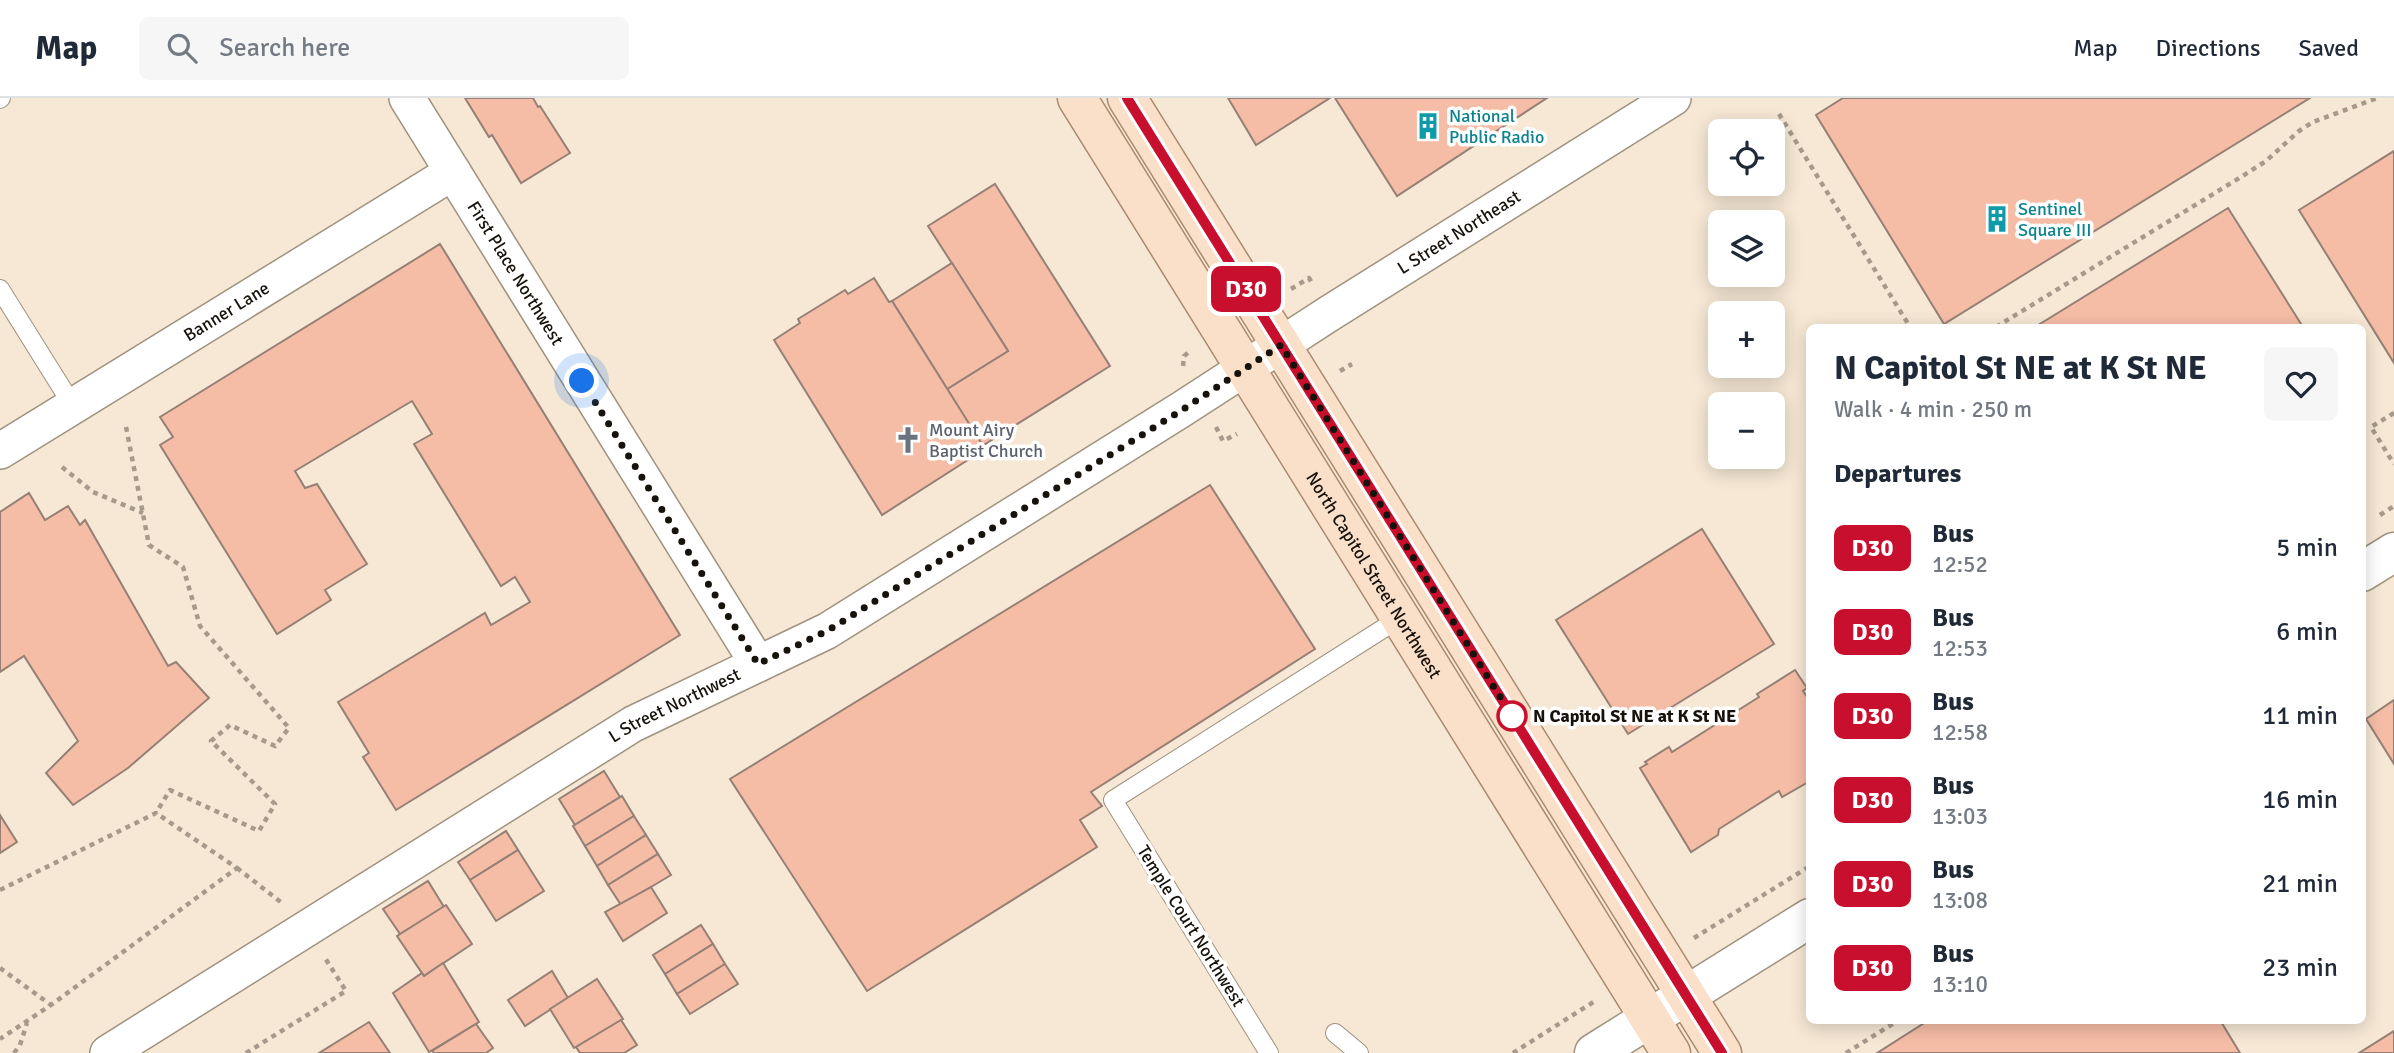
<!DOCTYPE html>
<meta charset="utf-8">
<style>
:root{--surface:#fff;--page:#f6f6f7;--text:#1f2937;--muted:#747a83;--line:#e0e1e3}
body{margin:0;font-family:Signika,sans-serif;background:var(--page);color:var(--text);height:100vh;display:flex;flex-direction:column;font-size:26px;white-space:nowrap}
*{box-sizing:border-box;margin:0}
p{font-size:23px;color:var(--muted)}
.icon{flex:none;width:38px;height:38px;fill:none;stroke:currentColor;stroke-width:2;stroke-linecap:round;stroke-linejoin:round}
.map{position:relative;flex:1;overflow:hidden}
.details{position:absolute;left:1806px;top:226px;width:560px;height:700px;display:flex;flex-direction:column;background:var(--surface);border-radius:10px;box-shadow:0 4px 18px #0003}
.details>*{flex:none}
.badge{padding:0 14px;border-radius:10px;font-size:24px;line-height:46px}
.buttons{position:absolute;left:1708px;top:21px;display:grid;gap:14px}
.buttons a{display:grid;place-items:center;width:77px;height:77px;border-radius:10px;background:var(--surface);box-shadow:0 4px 18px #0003;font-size:35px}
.you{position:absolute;width:35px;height:35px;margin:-18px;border:5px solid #fff;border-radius:50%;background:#1a73e8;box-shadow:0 0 0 10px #1a73e833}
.map>.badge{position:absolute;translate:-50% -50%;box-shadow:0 0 0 4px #fff}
h2{padding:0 28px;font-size:26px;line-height:63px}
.round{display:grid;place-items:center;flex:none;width:74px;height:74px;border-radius:10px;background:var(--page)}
.headline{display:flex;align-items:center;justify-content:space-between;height:119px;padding:0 28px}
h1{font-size:33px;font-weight:700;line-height:52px}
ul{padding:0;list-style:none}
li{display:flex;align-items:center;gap:21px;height:84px;padding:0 28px}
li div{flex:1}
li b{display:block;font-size:26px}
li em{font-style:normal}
li .badge{min-width:77px;font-weight:700;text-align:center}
header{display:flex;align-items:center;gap:42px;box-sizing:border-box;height:98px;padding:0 35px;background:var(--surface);border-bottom:2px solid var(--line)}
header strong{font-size:33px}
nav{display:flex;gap:38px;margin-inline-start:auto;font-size:24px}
.search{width:490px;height:63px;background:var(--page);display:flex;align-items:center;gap:18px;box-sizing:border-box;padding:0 24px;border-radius:10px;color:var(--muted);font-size:26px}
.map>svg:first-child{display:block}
</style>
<header>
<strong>Map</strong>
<div class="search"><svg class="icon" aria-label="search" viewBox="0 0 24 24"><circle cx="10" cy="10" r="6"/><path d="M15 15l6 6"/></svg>Search here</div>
<nav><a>Map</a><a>Directions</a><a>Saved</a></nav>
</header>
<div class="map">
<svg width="2394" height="955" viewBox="0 0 2394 955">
<rect width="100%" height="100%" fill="#f7e8d5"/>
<g fill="#f6bda6" stroke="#968076" stroke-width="2">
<polygon points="465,0 533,0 538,9 540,8 570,55 521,85 492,37 489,39"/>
<polygon points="1228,0 1330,0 1256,47"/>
<polygon points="1335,0 1547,0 1397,98"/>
<polygon points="1843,0 2310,0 1944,226 1816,17"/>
<polygon points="2394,53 2394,265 2299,112"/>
<polygon points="995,86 1110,268 982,348 947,291 1008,253 928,128"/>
<polygon points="2228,110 2303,229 2035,229"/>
<polygon points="440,146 680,537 396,712 363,659 369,655 338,604 485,515 491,527 530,504 515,479 501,488 414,346 432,336 412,303 295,373 305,390 317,386 367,466 325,492 331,502 277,536 160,347 173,339 160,319"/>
<polygon points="952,165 1008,253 947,291 892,203"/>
<polygon points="874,180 889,204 892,203 985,351 882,417 774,242 800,225 798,221 845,192 848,196"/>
<polygon points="1210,387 1315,551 1091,694 1102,708 1080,722 1097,749 867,893 730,681"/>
<polygon points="29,395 45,422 68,408 80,427 85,422 168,568 176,564 209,600 128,670 73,707 46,675 78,643 24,558 0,574 0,414"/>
<polygon points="1702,431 1774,546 1628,636 1556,522"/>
<polygon points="1795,572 1807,590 1803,593 1810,603 1810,683 1782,699 1779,693 1719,731 1718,737 1691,754 1640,670 1647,666 1645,664 1669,649 1672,654 1759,599 1757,596"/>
<polygon points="2394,602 2394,666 2366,621"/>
<polygon points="604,673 620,699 575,727 559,701"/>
<polygon points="622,698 634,718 585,748 573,728"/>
<polygon points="0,717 17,744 0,755"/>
<polygon points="634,718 646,737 597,768 585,748"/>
<polygon points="506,733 518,752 470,782 458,764"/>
<polygon points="646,737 658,756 608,787 597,768"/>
<polygon points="518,752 544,793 496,823 470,782"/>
<polygon points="658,756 671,777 621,807 608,787"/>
<polygon points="428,783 444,809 400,836 383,811"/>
<polygon points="651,789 667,815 623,843 605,814"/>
<polygon points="446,807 472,846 424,878 397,838"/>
<polygon points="701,827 713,846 665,876 653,857"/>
<polygon points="713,846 725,866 677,896 665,876"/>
<polygon points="443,865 479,924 429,954 393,895 422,875 424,878"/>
<polygon points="725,866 738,886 690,916 677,896"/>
<polygon points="552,873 568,900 525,928 508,902"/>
<polygon points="597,881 623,921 574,950 550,911"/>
<polygon points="621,922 637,947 624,955 580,955 576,949"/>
<polygon points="1929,922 2220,922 2240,955 1877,955"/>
<polygon points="369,924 390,955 319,955"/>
<polygon points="476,926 493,950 486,955 434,955 432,953"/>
<polygon points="2394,933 2394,955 2359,955"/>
</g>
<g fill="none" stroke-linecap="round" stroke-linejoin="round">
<defs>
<g id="service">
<polyline points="0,1 1,0"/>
<polyline points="0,191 73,308"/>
<polyline points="1335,935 1359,955"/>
<polyline points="1269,955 1113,702 1400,520"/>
</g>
<g id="minor">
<path id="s1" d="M407,0l351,566"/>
<path id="s2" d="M0,353l453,-279"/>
<path id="s3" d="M108,955l525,-329 194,-93 355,-222 148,-96 343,-215"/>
</g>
<g id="secondary">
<polyline points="2362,474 2394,454"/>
<polyline points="1594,955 1810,820"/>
</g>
<g id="primary">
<path id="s4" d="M1077,0l594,955"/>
<polyline points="1127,0 1722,955"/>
</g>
</defs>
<use href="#service" stroke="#9f927f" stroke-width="20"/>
<use href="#minor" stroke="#9f927f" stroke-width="38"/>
<use href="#secondary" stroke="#9f927f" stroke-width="41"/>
<use href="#primary" stroke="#a98a6f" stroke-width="41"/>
<g stroke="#a69a8c" stroke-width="4.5" stroke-dasharray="5 5" stroke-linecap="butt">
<polyline points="1779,16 1910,229"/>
<polyline points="1291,191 1309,180 1312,185"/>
<polyline points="1996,229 2241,79 2266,63 2299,33 2313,24 2377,0"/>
<polyline points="1183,268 1184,258 1189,254"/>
<polyline points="1340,273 1352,266"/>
<polyline points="2394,315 2371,329 2394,366"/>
<polyline points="126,329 149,447 183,469 200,528 289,630 275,648 230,627 211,643 275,706 259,733 170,692 156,715"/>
<polyline points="1216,329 1223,343 1237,336"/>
<polyline points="62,369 93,394 143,415"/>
<polyline points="2380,417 2394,408"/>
<polyline points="237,770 282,805"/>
<polyline points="0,792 156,715 237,770 51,907 0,941"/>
<polyline points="1694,840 1810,768"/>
<polyline points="0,870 51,907"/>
<polyline points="14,955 20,947 27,925"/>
<polyline points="246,955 346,893 325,860"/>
<polyline points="1513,955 1595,903"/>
<polyline points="1846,955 1899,922"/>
</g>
<use href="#service" stroke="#fff" stroke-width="18"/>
<use href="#minor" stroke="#fff" stroke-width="35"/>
<use href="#secondary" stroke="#fff" stroke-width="38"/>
<use href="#primary" stroke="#fadfc9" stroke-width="38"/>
</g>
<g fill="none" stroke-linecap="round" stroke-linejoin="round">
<defs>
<polyline id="line" points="1127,0 1722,955"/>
</defs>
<use href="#line" stroke="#fff" stroke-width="16"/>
<use href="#line" stroke="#c8102e" stroke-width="10"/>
<polyline stroke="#17120b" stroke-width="7" stroke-dasharray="0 12.6" points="582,283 758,566 827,533 1182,312 1281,247 1512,618"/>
</g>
<defs>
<symbol id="building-bare" viewBox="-9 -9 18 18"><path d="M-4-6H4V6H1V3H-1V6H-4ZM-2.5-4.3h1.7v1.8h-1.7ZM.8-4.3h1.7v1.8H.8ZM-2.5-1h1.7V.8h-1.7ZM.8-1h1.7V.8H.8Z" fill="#0f9aa8" stroke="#fff" stroke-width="2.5" paint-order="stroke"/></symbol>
<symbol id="church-bare" viewBox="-9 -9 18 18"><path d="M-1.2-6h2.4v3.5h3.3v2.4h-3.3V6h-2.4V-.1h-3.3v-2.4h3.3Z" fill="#6b7280" stroke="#fff" stroke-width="2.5" paint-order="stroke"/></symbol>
</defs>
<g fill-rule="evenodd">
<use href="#building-bare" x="1409" y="9" width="38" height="38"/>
<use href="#building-bare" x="1978" y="102" width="38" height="38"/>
<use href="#church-bare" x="889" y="323" width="38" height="38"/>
</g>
<circle fill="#fff" stroke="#c8102e" stroke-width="3.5" cx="1512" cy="618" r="14"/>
<g text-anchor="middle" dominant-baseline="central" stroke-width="7" stroke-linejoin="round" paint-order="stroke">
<g font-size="18" fill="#0d838f" stroke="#fff" text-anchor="start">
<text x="1449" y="18">National<tspan x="1449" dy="21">Public Radio</tspan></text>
<text x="2018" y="111">Sentinel<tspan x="2018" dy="21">Square III</tspan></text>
</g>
<g font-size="18" fill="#17120b" stroke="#fff">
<text stroke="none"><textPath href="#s3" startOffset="1582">L Street Northeast</textPath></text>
<text stroke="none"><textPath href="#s1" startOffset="206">First Place Northwest</textPath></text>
<text stroke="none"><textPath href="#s2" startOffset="266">Banner Lane</textPath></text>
<text stroke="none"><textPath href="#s4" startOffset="562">North Capitol Street Northwest</textPath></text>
<text stroke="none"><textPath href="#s3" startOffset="665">L Street Northwest</textPath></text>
<text transform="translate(1191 828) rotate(58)">Temple Court Northwest</text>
</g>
<g font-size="18" fill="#5b616d" stroke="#fff" text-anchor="start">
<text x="929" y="332">Mount Airy<tspan x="929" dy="21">Baptist Church</tspan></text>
</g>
<g font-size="18" font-weight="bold" fill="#17120b" stroke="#fff" text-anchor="start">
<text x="1533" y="618">N Capitol St NE at K St NE</text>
</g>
</g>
</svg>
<div class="buttons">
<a><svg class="icon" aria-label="locate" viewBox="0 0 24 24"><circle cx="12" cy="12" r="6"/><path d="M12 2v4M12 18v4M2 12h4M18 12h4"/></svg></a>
<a><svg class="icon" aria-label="layers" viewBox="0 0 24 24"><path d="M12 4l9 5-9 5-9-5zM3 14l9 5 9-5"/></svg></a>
<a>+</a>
<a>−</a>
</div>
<div class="you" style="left:582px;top:283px"></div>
<b class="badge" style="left:1246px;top:191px;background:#c8102e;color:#fff">D30</b>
<section class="details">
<div class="headline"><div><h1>N Capitol St NE at K St NE</h1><p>Walk · 4 min · 250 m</p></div><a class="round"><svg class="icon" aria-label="heart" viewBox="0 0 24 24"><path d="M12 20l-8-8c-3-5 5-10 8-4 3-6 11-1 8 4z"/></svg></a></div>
<h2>Departures</h2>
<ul>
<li><span class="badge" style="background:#c8102e;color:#fff">D30</span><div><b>Bus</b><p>12:52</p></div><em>5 min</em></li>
<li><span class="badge" style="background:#c8102e;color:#fff">D30</span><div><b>Bus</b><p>12:53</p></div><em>6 min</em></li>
<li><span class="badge" style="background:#c8102e;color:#fff">D30</span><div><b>Bus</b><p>12:58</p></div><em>11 min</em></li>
<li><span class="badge" style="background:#c8102e;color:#fff">D30</span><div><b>Bus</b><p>13:03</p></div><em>16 min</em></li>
<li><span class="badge" style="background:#c8102e;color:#fff">D30</span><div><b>Bus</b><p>13:08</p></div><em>21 min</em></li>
<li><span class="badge" style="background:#c8102e;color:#fff">D30</span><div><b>Bus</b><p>13:10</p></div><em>23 min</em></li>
</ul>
</section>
</div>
